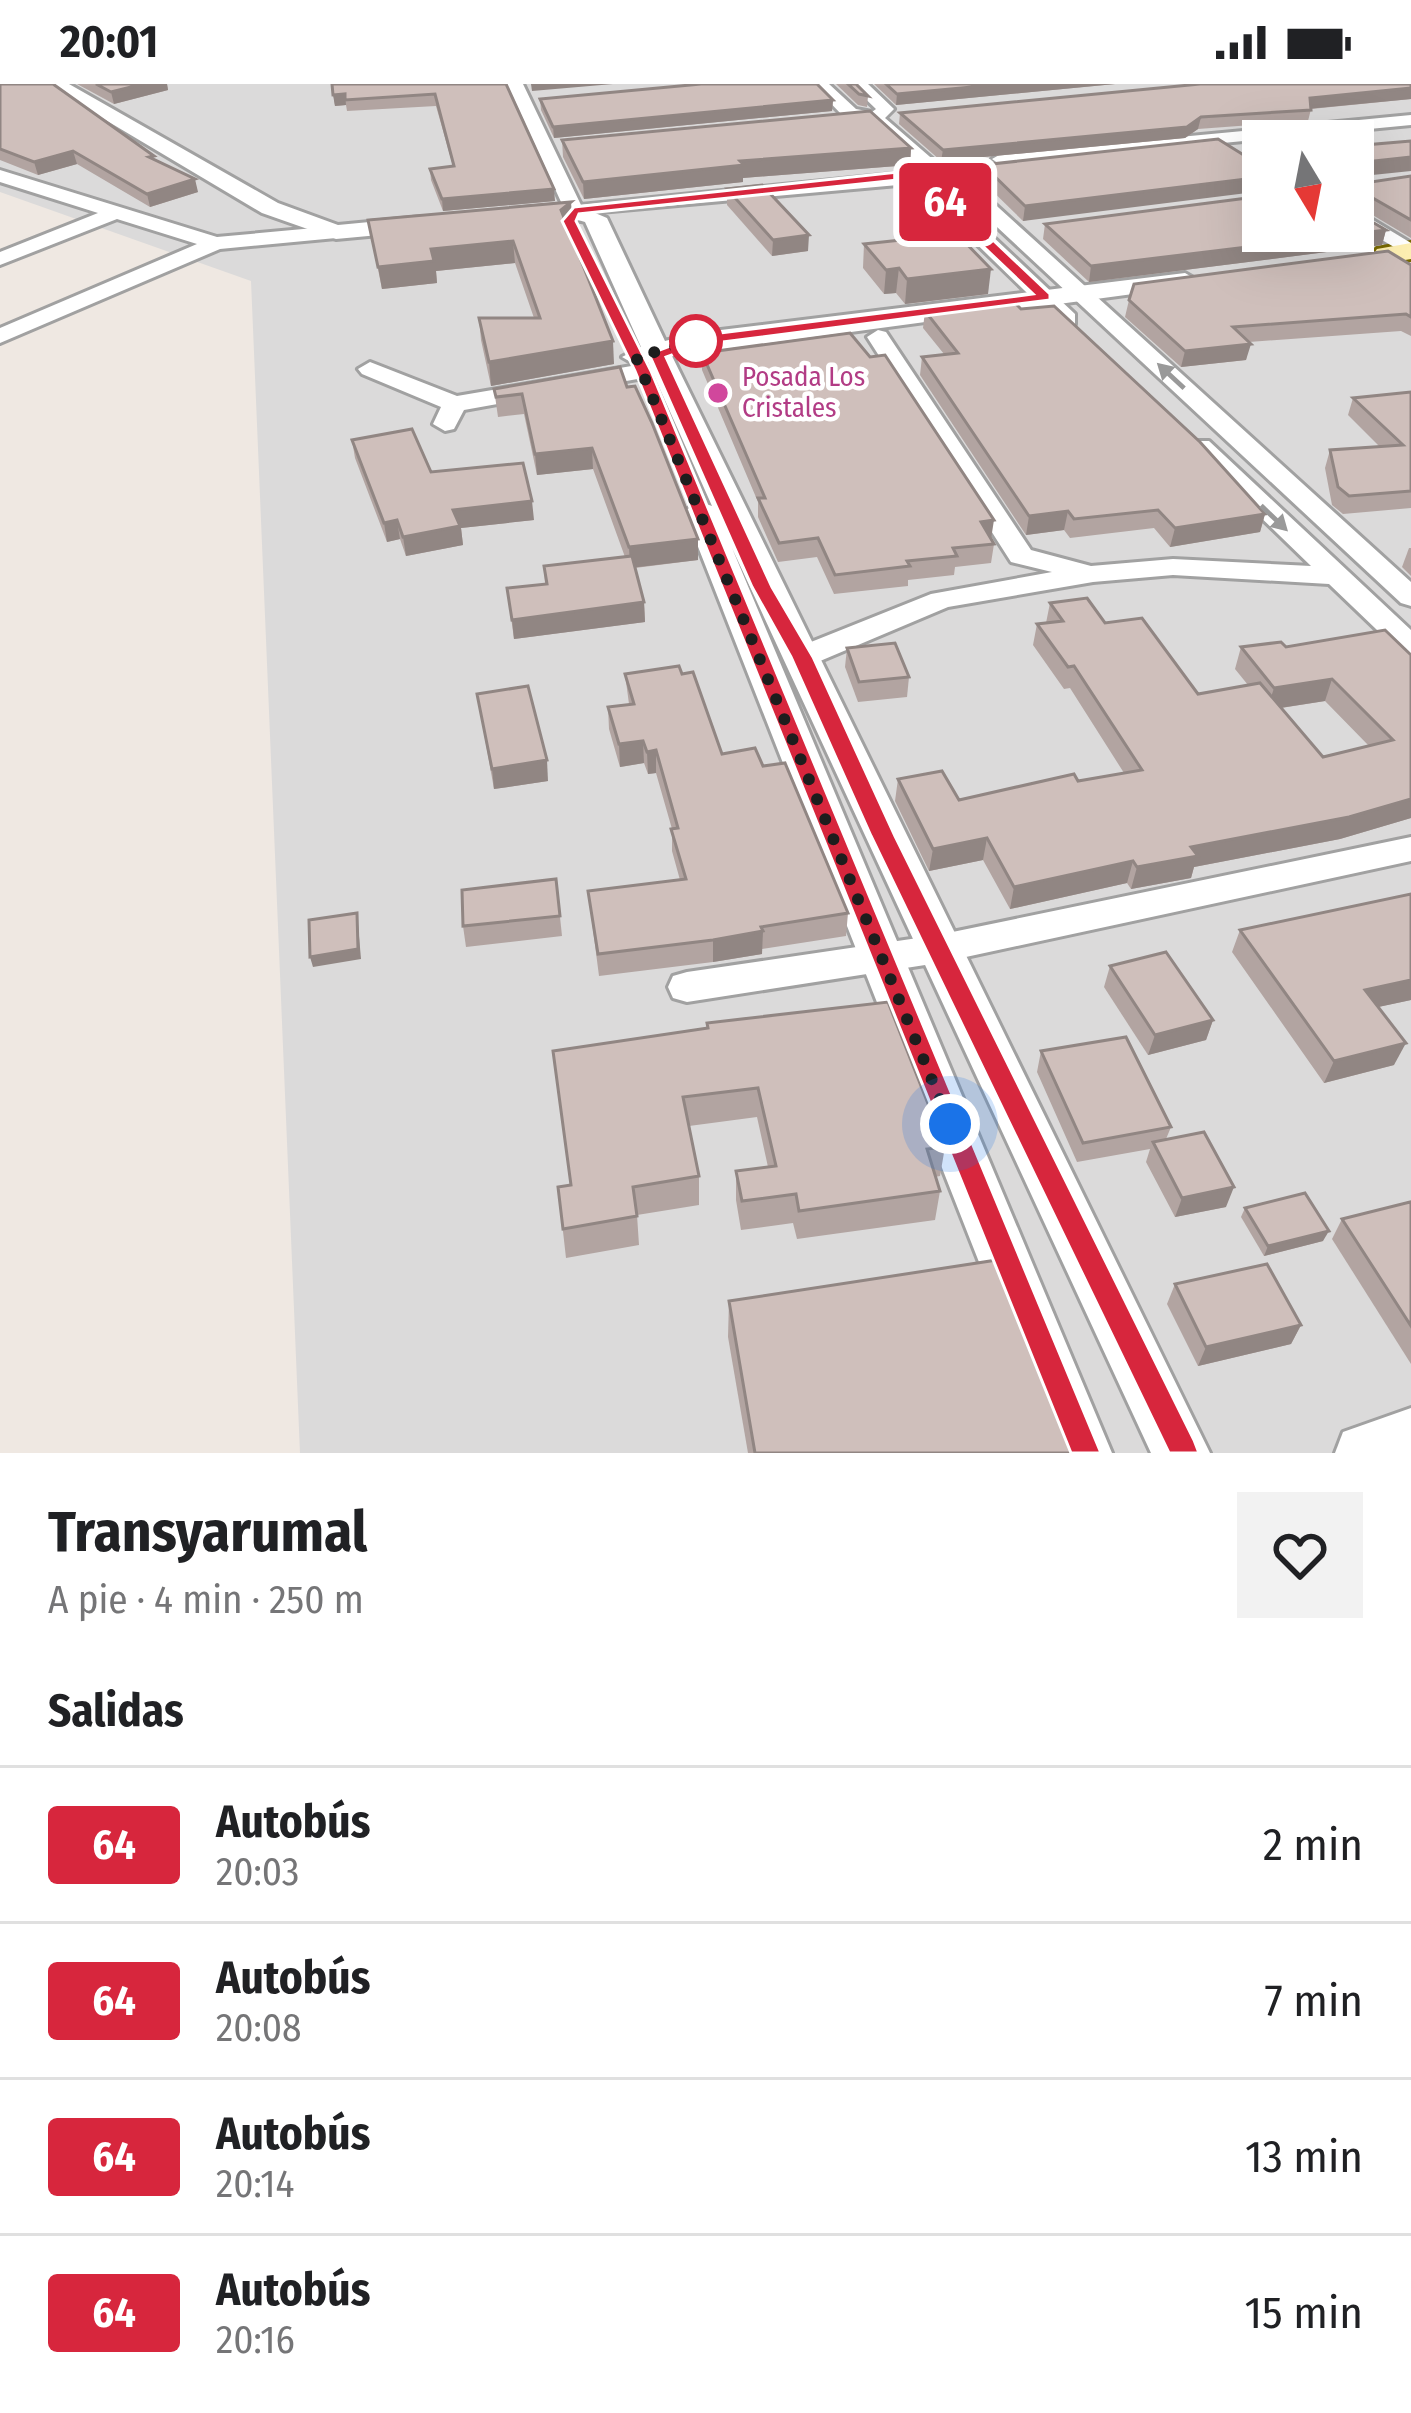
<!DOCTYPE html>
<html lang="es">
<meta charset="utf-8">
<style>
:root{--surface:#fff;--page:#f2f2f2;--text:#202124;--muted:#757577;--line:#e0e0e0}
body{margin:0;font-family:"Fira Sans Condensed",sans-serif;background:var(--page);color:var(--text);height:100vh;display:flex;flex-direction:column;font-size:45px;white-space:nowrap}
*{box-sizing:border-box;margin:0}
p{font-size:39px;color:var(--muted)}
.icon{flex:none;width:66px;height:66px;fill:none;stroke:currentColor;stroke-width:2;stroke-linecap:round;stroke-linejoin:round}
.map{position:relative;height:1369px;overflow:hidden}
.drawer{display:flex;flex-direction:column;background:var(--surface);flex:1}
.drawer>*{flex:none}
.badge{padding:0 24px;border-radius:9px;font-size:42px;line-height:78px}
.needle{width:78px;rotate:170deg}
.tools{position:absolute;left:1242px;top:36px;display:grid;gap:24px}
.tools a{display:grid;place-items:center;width:132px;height:132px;border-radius:0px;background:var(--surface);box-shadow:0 12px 48px #0002;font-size:60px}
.you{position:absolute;width:60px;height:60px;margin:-30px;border:9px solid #fff;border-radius:50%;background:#1a73e8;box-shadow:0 0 0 18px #1a73e833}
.map>.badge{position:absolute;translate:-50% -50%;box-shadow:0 0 0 6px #fff}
h2{padding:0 48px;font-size:45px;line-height:108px}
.round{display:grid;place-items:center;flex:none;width:126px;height:126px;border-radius:0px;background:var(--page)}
.overview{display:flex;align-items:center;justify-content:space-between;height:204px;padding:0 48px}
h1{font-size:57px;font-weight:700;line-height:90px}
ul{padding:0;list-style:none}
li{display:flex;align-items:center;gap:36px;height:156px;padding:0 48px;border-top:3px solid var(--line)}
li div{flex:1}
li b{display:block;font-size:45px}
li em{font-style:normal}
li .badge{min-width:132px;font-weight:700;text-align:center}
.status{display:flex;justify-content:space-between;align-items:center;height:84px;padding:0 60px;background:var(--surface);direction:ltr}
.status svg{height:33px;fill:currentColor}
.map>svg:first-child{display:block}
</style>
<div class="status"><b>20:01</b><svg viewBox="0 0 49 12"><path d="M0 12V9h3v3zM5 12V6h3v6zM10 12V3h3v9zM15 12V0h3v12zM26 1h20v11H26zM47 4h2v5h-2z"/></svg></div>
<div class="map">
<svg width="1411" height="1369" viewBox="0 0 1411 1369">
<rect width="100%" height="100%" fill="#efe8e2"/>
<path fill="#dbdada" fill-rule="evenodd" d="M0,0h1411v1369h-1111l-49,-1172 -251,-89zM1263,57h90v90h-90z"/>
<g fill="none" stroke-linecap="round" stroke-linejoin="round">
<defs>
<g id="minor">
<polygon points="507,0 523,0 581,121 923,87 870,38 844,33 812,0 829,0 856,25 872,28 876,25 850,0 868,0 894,25 885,34 944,85 999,80 992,75 1001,70 1411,31 1411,41 1026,78 1033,83 1030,87 966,94 1411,498 1411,522 1401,519 954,103 940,97 938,101 1075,230 1075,240 1059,240 921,106 920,99 567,131"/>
<polygon points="0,86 217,153 336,142 346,148 336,154 220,165 0,259 0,244 197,160 117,135 0,181 0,168 98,129 0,98"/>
<polygon points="1353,124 1411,159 1411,173 1353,139"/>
<polygon points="878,246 886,248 1031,466 1091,482 1173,475 1311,482 1187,362 1191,357 1209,357 1411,546 1411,571 1400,568 1329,500 1173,491 1093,498 948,523 813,580 791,580 787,573 791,566 931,510 1052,488 1011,478 867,253"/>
<polygon points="370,278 457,312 643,280 655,287 643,294 464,326 454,345 445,347 433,340 441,323 362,290 358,285"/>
<polygon points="1411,753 1411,777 938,879 687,918 673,914 668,903 673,892 687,888 938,851"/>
</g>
<g id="tertiary">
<polygon points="45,0 69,0 278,119 338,141 422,133 434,140 422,147 336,155 262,129"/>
<path d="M574,120l33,14 58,123 31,-8 489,-60 12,7 -12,7 -513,69 538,1097h-59l-419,-905 380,905h-58l-370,-942 16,-9 12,4 -64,-144 -12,3 -14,-8 19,-10 -56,-125c-23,-8 -54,7 -74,-7l12,-7z"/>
<polygon points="1411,1324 1411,1369 1335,1369 1343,1348"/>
</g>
<polygon id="secondary" points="1411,159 1411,175 1387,179 1373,171 1377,165"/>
</defs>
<use href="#minor" stroke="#a1a1a1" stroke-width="6"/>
<use href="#tertiary" stroke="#a1a1a1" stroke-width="6"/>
<use href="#secondary" stroke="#786900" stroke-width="6"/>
<use href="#minor" fill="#fff" fill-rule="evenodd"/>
<use href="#tertiary" fill="#fff" fill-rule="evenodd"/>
<use href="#secondary" fill="#fdefb2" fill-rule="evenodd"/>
</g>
<g fill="#b2a4a1" fill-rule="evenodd">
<polygon points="0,0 156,76 198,108 150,123 77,80 38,91 0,76"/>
<polygon points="77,0 167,0 168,6 114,20"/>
<polygon points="332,0 506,0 555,117 443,127 431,96 430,85 453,82 436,22 347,27 346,21 335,22"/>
<polygon points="836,0 848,0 868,12 867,23 858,21"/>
<polygon points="874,0 1115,0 896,21"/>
<polygon points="1411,0 1411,15 1311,25 1308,37 1198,45 1185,54 941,77 899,40 900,29"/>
<polygon points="540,15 833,16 832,27 554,54 541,26"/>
<polygon points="1248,49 1263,57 1263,76 1244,63"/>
<polygon points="562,56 911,64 910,81 743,94 743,98 584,115 563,73"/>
<polygon points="983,81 1263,83 1023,137 981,96"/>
<polygon points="1411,92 1411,154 1356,121 1355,128 1386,146 1382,161 1089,198 1043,155 1045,140"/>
<polygon points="727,105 808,167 772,172 727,121"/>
<polygon points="571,118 572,139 567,143 614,280 491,302 481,256 479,234 534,234 515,179 436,187 437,199 382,205 368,136"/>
<polygon points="864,160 988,210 905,220 896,209 884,210 863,184"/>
<polygon points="1411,181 1411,252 1401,247 1249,258 1246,276 1181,283 1125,233 1129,216"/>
<polygon points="1021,225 1265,430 1260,448 1170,463 1154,444 1070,454 1064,446 1026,451 920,291 922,273 944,270 923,244 925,227"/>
<polygon points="702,269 991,455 994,460 991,479 955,483 954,491 908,496 908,502 834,510 817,473 778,478 758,433 758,418 702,286"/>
<polygon points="627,303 698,455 698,476 635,484 644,518 645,538 514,555 507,504 545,500 544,482 625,473 593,385 537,391 524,330 498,333 494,305"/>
<polygon points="1411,308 1411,424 1343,430 1332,421 1325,384 1330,366 1380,363 1348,331 1353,314"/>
<polygon points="352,356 431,388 534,436 461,444 463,461 406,472 400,455 387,458 355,374"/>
<polygon points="1409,464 1411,464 1411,492 1402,483"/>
<path d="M1050,519l55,20 93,71 50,-9 -13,-16 6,-22h45l99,-17 26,188 -71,21 -146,28 -3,11 -60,11 -4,-6 -117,26 -27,-49 -54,11 -34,-70 3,-22 61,21 165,-27 -54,-85 -6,1 -31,-44 4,-21 9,-1zM1325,617l44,45 -46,11 -42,-49z"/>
<polygon points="847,564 909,593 907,613 858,618 845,583"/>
<polygon points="625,590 722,670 763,682 848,829 846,852 762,865 762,870 713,878 599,892 588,807 680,796 672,767 672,745 656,689 648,690 644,679 620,683 609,645 608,623 629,620"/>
<polygon points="477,610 548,697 494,705"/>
<polygon points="556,795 562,852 466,863 463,842"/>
<polygon points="1240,846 1411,916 1378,923 1394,981 1324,999 1232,868"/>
<polygon points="1110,882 1213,936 1206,956 1148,971 1104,903"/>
<polygon points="707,944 945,1063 940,1092 935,1093 940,1107 935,1136 797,1155 793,1139 741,1146 736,1116 736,1087 768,1083 757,1033 689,1042 699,1092 699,1121 637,1131 639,1161 566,1174 558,1103 571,1101"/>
<polygon points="1041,967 1171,1043 1166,1055 1226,1123 1175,1133 1146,1078 1150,1065 1077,1078 1037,988"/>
<polygon points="1411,1120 1411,1280 1332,1155 1342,1135"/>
<polygon points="1245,1124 1323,1157 1264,1172 1241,1133"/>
<polygon points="1175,1200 1301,1241 1291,1260 1198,1282 1167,1220"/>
<polygon points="729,1217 1076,1369 748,1369 728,1253"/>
</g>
<g fill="#918683">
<polygon points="143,0 167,0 168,6 114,20 111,8"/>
<polygon points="531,0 613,0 532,7"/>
<polygon points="1004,0 1115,0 896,21 897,10"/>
<polygon points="1411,4 1411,15 1307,25 1310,14"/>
<polygon points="345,10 346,21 335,22 333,11"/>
<polygon points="833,16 832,27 554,54 553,43"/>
<polygon points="1201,33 1198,45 1185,54 941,77 943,66"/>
<polygon points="911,64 910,81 743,94 743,98 584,115 583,98 740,77"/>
<polygon points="73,67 77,80 38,91 34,78"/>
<polygon points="1411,73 1411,87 1353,93 1357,79"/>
<polygon points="1263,93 1263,107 1023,137 1025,122"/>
<polygon points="195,95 198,108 150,123 147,110"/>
<polygon points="554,105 555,117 443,127 442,115"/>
<polygon points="571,118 572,139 562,147 561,126"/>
<polygon points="1386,146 1382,161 1089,198 1091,182"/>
<polygon points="809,151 808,167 772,172 773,156"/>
<polygon points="513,157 515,179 436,187 437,199 382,205 378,183 431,165"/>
<polygon points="899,184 896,209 884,210 886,186"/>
<polygon points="991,185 988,210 905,220 907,195"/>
<polygon points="613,257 614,280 491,302 489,278"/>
<polygon points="1251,260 1246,276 1181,283 1185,267"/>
<polygon points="592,364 593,385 537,391 535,370"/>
<polygon points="532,417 534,436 461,444 463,461 406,472 403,453 453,426"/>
<polygon points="1068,427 1064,446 1026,451 1029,432"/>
<polygon points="1265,430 1260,448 1170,463 1175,444"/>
<polygon points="397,436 400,455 387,458 384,439"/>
<polygon points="994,436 991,455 981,438"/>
<polygon points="698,455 698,476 630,484 629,463"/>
<polygon points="644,518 645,538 514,555 512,536"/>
<polygon points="1332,595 1325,617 1267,626 1274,604"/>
<polygon points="643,657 644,679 620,683 619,660"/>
<polygon points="656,666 656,689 648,690 647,668"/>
<polygon points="547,676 548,697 494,705 492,685"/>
<polygon points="1411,715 1411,734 1340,755 1194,783 1191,794 1131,805 1137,783 1191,763"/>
<polygon points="987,754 983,776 929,787 933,765"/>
<polygon points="1133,777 1127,799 1010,825 1014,803"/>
<polygon points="357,829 361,875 313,883 310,873"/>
<polygon points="763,847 762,870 713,878 713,856"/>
<polygon points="1411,896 1411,916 1355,928 1365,906"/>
<polygon points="1213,936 1206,956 1148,971 1155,951"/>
<polygon points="1406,959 1394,981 1324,999 1334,977"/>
<polygon points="1234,1103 1226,1123 1175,1133 1182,1114"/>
<polygon points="1329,1147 1323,1157 1264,1172 1268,1162"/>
<polygon points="1301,1241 1291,1260 1198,1282 1206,1263"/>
</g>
<g fill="#cfbfbb" stroke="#918683" stroke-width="3">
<polygon points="0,0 53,0 154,72 149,73 195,95 147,110 73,67 34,78 0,65"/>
<polygon points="96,0 143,0 111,8"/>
<polygon points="332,0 506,0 554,105 442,115 430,85 454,82 435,10 345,16 345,10 333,11"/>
<polygon points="701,0 817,0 833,16 553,43 540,15"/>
<polygon points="848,0 856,0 868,12 859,10"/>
<polygon points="886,0 1004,0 897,10"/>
<polygon points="1200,0 1411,0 1411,4 1310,14 1311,26 1201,33 1187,43 943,66 900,29"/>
<polygon points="870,27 911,64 740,77 744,81 583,98 562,56"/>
<polygon points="1314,42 1315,57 1263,57 1263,60 1248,49"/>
<polygon points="1218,55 1263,83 1263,93 1025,122 983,81"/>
<polygon points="1411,57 1411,73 1357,79 1353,94 1353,62"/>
<polygon points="1411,92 1411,136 1357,105 1355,128 1386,146 1091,182 1045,140 1263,112 1263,147 1353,147 1353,95 1358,100"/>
<polygon points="762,101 809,151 773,156 727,105"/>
<polygon points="571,118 561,126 613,257 489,278 479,234 540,234 513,157 431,165 434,177 378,183 368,136"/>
<polygon points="957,150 991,185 907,195 899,184 886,186 864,160"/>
<polygon points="1388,167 1411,181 1411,233 1406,230 1233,243 1251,260 1185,267 1129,216 1134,200"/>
<polygon points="1011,215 1021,225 1054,222 1200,358 1265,430 1175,444 1158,426 1074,435 1068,427 1029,432 922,273 958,269 925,227"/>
<polygon points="850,249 870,273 885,271 994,436 981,438 994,460 953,464 957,472 907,477 910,482 835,491 818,454 779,459 758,414 765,414 702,269"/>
<polygon points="620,283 627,303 635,302 652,339 698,455 629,463 592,364 535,370 522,310 496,313 494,305"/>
<polygon points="1411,308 1411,407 1349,412 1338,403 1330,366 1403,361 1353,314"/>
<polygon points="412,345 431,388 523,379 532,417 453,426 460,442 403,453 397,436 384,439 352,356"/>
<polygon points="632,472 644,518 512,536 507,504 547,500 544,482"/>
<polygon points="1087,514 1105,539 1142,534 1198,610 1260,599 1323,673 1393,656 1332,595 1274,604 1241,563 1281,558 1286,563 1385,546 1411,571 1411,715 1349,733 1191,763 1198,772 1137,783 1133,777 1014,803 987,754 933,765 898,695 942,687 959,716 1074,690 1078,697 1142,686 1074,582 1068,583 1037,540 1063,537 1050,519"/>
<polygon points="895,559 909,593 859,598 847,564"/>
<polygon points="679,582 682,590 693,588 722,670 755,664 763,682 785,679 848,829 761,843 763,847 713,856 598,870 588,807 686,795 671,745 678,744 656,666 647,668 643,657 619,660 608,623 634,620 625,590"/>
<polygon points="528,602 547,676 492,685 477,610"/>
<polygon points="556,795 560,832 463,842 462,806"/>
<polygon points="1411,810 1411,896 1365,906 1406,959 1334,977 1240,846"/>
<polygon points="357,829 358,865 310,873 309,836"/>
<polygon points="1166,868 1213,936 1155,951 1110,882"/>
<polygon points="888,918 945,1063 927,1065 940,1107 799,1127 796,1110 742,1117 736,1087 776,1082 758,1004 683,1013 699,1092 633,1103 637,1132 563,1145 558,1103 571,1101 553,967 708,944 707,939"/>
<polygon points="1126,953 1171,1043 1083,1059 1041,967"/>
<polygon points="1204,1048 1234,1103 1182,1114 1153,1058"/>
<polygon points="1305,1109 1329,1147 1268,1162 1245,1124"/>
<polygon points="1410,1118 1411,1120 1411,1242 1342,1135"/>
<polygon points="997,1176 1076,1369 755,1369 729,1217"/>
<polygon points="1267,1180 1301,1241 1206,1263 1175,1200"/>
</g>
<defs><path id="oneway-solid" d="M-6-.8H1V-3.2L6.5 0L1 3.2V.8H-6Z" transform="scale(3)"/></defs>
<g fill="#999">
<use href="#oneway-solid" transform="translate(1171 292) rotate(-137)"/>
<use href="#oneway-solid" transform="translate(1274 434) rotate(44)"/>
</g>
<polygon fill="#d7263d" stroke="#fff" stroke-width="3" points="935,84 941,88 935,101 1050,210 1050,216 699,261 666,273 772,503 813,573 895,752 1194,1356 1199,1369 1169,1369 871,752 791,573 752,503 649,270 696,252 1033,210 923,105 926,93 579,130 576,137 651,287 1101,1369 1071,1369 635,287 562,137 574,123"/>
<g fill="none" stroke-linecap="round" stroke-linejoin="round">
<polyline stroke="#1d1d1d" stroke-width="12" stroke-dasharray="0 21.6" points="696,257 636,273 950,1040"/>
</g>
<circle fill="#fff" stroke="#d7263d" stroke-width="6" cx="696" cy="257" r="24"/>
<circle fill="#d1479c" stroke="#fff" stroke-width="4.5" cx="718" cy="309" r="12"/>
<g text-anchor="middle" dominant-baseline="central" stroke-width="9" stroke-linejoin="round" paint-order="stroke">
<g font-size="27" fill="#b23c85" stroke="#fff" text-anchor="start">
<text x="742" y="293">Posada Los<tspan x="742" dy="31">Cristales</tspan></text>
</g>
</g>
</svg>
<div class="tools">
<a><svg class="needle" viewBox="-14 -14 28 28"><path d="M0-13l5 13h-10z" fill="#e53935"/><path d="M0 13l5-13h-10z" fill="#757577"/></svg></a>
</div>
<div class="you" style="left:950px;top:1040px"></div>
<b class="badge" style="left:945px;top:118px;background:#d7263d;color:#fff">64</b>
</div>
<section class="drawer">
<div class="overview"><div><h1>Transyarumal</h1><p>A pie · 4 min · 250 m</p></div><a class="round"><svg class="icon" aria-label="heart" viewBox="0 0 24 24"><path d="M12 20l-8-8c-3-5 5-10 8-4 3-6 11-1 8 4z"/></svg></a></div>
<h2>Salidas</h2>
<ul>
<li><span class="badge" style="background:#d7263d;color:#fff">64</span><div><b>Autobús</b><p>20:03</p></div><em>2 min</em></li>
<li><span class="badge" style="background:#d7263d;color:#fff">64</span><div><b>Autobús</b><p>20:08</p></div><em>7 min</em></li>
<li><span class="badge" style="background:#d7263d;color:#fff">64</span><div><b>Autobús</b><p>20:14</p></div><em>13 min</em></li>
<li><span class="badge" style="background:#d7263d;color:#fff">64</span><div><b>Autobús</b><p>20:16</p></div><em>15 min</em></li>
</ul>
</section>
